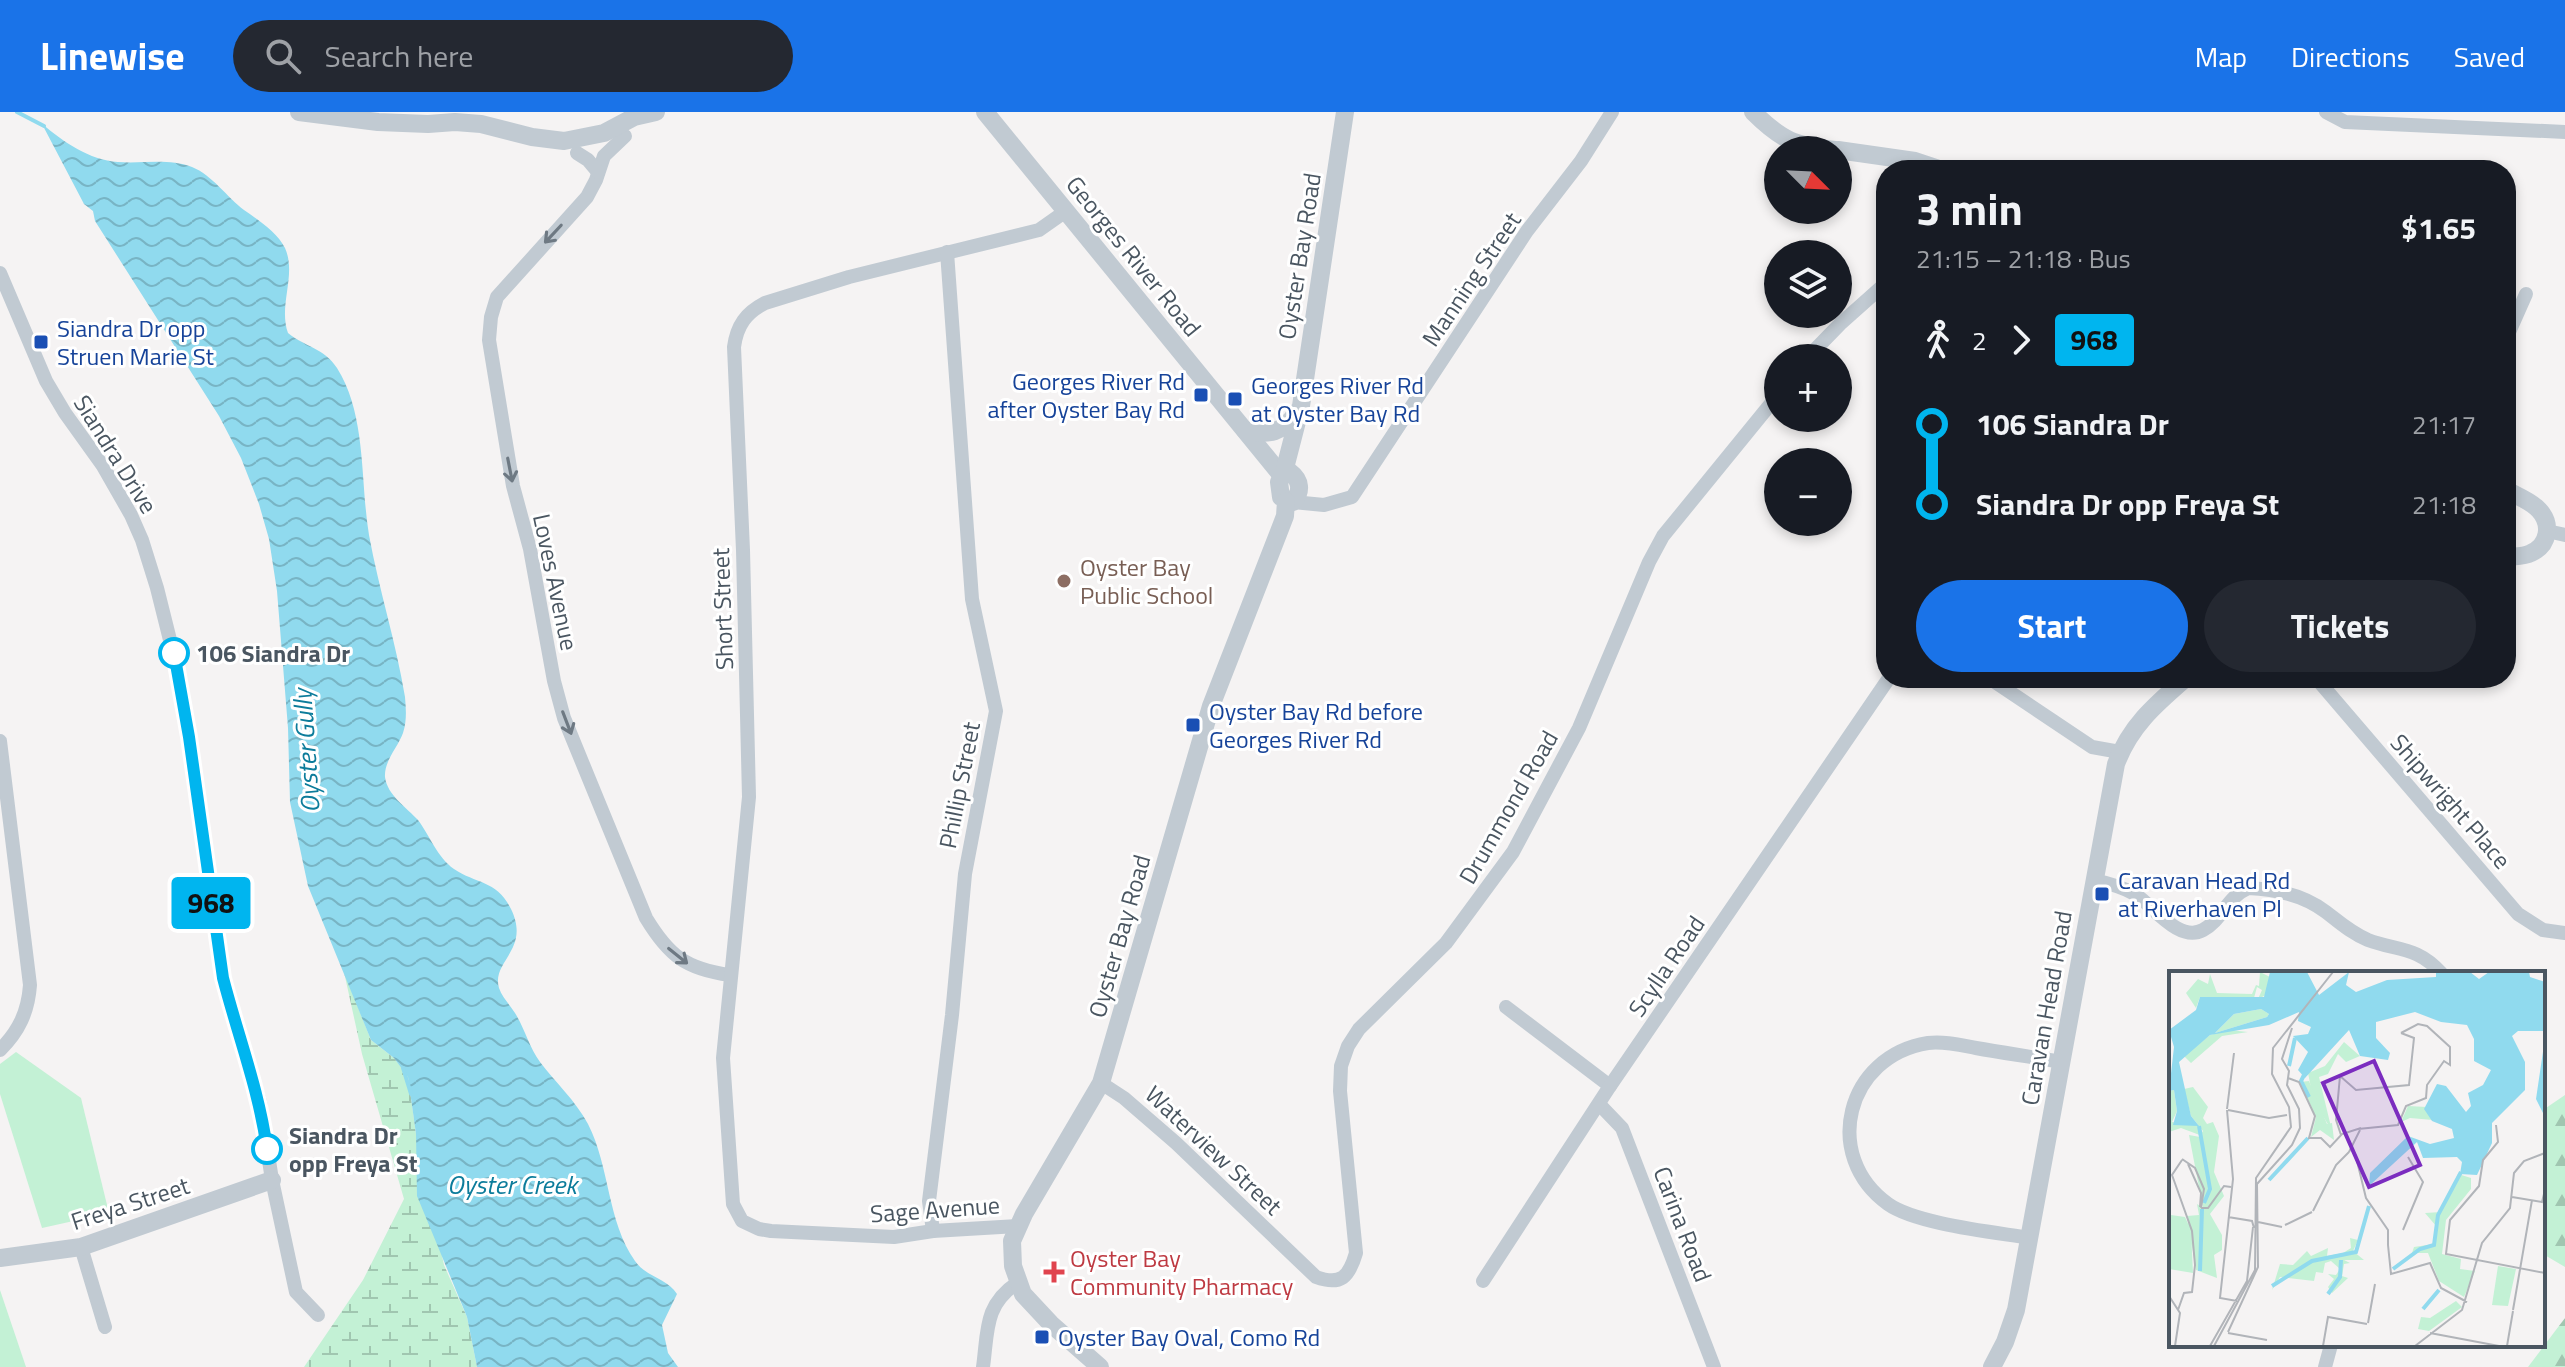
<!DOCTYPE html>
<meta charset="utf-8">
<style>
:root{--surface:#171b24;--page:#242831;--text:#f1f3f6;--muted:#9ea1a6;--accent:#1a73e8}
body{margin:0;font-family:"Titillium Web",sans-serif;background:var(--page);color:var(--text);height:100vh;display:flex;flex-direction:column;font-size:30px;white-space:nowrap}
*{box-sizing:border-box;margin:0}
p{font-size:26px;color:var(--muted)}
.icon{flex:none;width:44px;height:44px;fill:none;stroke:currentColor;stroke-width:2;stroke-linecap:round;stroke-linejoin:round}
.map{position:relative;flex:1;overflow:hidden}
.drawer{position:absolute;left:1876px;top:48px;width:640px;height:528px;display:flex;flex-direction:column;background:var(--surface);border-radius:32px;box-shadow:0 4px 12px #0003}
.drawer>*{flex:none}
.badge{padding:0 16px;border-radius:6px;font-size:28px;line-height:52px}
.needle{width:52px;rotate:114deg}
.fabs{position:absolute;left:1764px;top:24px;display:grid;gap:16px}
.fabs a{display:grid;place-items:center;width:88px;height:88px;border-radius:50%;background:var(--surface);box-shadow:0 4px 12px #0003;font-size:40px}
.map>.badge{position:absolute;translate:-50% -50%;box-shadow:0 0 0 4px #fff}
.legs{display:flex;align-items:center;gap:12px;height:88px;padding:0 40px;font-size:26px}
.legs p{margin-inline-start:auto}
.summary{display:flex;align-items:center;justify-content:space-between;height:136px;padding:0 40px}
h1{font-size:44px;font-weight:700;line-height:60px}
.button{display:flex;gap:16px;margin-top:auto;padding:16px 40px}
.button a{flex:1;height:92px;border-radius:48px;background:var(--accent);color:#fff;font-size:32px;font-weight:700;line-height:92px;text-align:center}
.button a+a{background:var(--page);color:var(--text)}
ul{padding:0 40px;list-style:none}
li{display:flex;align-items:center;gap:28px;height:80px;font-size:30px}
li i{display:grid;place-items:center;width:12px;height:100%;margin:0 10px;background:currentColor}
li i::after{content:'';width:20px;height:20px;margin:-10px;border:6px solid;border-radius:50%;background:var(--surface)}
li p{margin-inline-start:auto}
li:first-child i{background:linear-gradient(#0000 50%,currentColor 0)}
li:last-child i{background:linear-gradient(currentColor 50%,#0000 0)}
header{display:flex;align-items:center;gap:48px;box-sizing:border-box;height:112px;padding:0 40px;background:var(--accent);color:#fff}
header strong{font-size:38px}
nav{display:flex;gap:44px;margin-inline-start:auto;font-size:28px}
.search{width:560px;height:72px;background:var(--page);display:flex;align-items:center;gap:20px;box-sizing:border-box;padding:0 28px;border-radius:44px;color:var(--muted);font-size:30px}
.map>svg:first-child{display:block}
</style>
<header>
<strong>Linewise</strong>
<div class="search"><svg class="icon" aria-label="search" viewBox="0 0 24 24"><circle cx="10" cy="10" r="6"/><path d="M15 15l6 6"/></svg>Search here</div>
<nav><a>Map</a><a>Directions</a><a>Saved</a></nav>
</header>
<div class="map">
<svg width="2565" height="1255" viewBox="0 0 2565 1255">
<defs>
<pattern id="forest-firs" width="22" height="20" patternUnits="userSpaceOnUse" patternTransform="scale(2)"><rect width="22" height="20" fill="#c3f1d5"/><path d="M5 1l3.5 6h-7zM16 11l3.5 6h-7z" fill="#a0c6b0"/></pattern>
<pattern id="wetland-marsh" width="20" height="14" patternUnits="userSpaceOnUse" patternTransform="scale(2)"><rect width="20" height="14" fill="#c3f1d5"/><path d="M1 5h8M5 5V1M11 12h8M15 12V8" fill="none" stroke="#a0c6b0"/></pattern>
<pattern id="water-waves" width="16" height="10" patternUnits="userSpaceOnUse" patternTransform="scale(2)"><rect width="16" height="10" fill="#90daee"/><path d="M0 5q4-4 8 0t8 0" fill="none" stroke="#78b4c4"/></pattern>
</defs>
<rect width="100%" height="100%" fill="#f5f3f3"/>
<g fill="url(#forest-firs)">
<polygon points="2565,983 2565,1155 2543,1142 2543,998"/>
<polygon points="2565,1206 2565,1255 2528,1255"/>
</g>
<polygon fill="url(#wetland-marsh)" points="344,860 371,928 394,946 408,964 416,1022 444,1153 467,1205 477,1255 304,1255 363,1168 404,1087 362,942"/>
<g fill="#c3f1d5">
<polygon points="16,940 81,986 108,1097 87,1106 42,1116 0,982 0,952"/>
<polygon points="0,1178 26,1255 0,1255"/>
</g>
<path fill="url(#water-waves)" d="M42,12c22,18 47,36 76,38 25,2 50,-4 74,5 20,8 35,30 52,43 14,10 33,22 41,38 12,27 -7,57 3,85 17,14 36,15 49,35 30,48 23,113 32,167 10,55 27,107 36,162 1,12 2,24 -2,36 -5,14 -19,28 -18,44 2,18 22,31 33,43 12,16 19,37 36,49 22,15 43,11 57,40 20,41 -20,52 -12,79 3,9 11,17 16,25 10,16 14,34 25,49 16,21 35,38 48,62 22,43 19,97 47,137 11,16 32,17 42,33l-15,31 6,28 10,14h-201l-10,-50 -50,-121 -1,-62 -8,-57 -14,-19 -23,-18 -63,-154 -18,-84 -2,-74 -11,-137 -8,-52 -10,-35 -18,-46 -22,-42 -124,-195 -2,-10 -9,-7z"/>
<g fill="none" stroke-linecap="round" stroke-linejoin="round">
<g stroke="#90daee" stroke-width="4">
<polyline points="17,0 44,14"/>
<polyline points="403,956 411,982"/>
</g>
<g stroke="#c1cad2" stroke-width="14">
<polyline points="2326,0 2345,10 2565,20"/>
<path d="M625,24l-21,20 -8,24 -9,17 -90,100 -6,20 -2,23 24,146 17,63 24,132 10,37 82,200c23,38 40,51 84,57"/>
<polyline points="577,41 588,48 598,60"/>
<polyline points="0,161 46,269 65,301 103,354 131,403 142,428 157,476 179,564 223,866 260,990 272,1068 296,1180 318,1203"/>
<polyline points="2506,227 2526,182"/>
<polyline points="1807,246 1840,212 1886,171"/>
<polyline points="1293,390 1324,393 1352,385 1527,119 1581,49 1612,0"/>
<polyline points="2547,419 2565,423"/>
<polyline points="1989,566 2092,635 2120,640"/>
<polyline points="2316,566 2518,802 2543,818 2565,821"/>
<path d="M0,629l30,244c-2,27 -11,46 -30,65"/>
<path d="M2094,768c14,3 28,7 41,14 18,12 44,49 68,36 19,-10 24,-33 45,-42 27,1 56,7 78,24 13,10 25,21 42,28 29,11 49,6 73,33"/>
<polyline points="1506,895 1610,974"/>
<path d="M1101,971l23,15 52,45 140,134c25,9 33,0 40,-24l-16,-162 1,-25 7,-20 11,-17 87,-86 67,-91 66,-124 70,-166 14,-26 115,-141"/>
<polyline points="1599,992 1622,1016 1714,1255"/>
<path d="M1018,1114l-85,5 -39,6 -123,-6 -12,-2 -17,-8 -9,-17 -10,-146 26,-261 -6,-247 -9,-203c3,-22 12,-34 31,-44l84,-26 190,-47 27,-19"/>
<polyline points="933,1119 929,1089 952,903 965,762 996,599 972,487 947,140"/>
<path d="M2030,1126c-36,-6 -114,-14 -142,-34 -67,-48 -42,-148 40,-161 16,-2 32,2 48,5 28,5 57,9 85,14"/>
<polyline points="81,1135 105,1215"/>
<polyline points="1483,1169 1610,974 1889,566"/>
<path d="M983,1255c5,-36 1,-62 34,-84"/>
<polyline points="2325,1255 2331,1233"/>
</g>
<g stroke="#c1cad2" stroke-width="18">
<polyline points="299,0 378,10 428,12 455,10 481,12 532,25 564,29 604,21 634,5 656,0"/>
<polyline points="985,0 1282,364"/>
<path d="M1753,0c30,30 42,33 82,38"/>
<polyline points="1838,38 1915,49 1942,58"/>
<path d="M1245,318c24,6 38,3 52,-18"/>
<path d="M1284,360h6c11,8 12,20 3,30l-12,-5 -2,-15 5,-10 17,-66 44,-294"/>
<path d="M2506,378c11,6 25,11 33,20 13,14 10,35 -8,43 -7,4 -17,3 -25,4"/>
<polyline points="0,1146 81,1135 272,1068"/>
<polyline points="1100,1255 1051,1212 1023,1182 1013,1154 1012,1129 1024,1102 1101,971 1211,594 1280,417 1285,404 1286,389"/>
<path d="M1992,1255l13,-25 11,-32 100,-546c14,-38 40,-60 70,-86"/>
</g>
</g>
<defs><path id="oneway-shaft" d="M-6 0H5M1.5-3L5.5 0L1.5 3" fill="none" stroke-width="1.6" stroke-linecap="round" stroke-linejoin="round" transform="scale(2)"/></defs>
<g stroke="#6e7983">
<use href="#oneway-shaft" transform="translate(553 122) rotate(133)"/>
<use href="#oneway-shaft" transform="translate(510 358) rotate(79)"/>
<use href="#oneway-shaft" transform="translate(567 611) rotate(69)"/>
<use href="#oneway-shaft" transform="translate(678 844) rotate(39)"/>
</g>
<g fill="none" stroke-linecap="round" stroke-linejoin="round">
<defs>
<path id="line-1" d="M174,541l15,84 34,241c15,58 36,112 44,171"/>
</defs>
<use href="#line-1" stroke="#fff" stroke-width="18"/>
<use href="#line-1" stroke="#00b5ef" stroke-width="12"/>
</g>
<g fill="#1a4fb4" stroke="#fff" stroke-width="3">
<rect x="33" y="222" width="16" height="16" rx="4"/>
<rect x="1193" y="275" width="16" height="16" rx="4"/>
<rect x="1227" y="279" width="16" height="16" rx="4"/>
<rect x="1185" y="605" width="16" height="16" rx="4"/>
<rect x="2094" y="774" width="16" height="16" rx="4"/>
<rect x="1034" y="1217" width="16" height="16" rx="4"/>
</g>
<circle fill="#8d6e63" stroke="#fff" stroke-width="3" cx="1064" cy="469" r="8"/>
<g fill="#fff" stroke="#00b5ef" stroke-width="4">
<circle cx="174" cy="541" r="14"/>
<circle cx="267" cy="1037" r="14"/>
</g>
<path fill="#e0444e" stroke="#fff" stroke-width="3" d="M1050 1148h8v8h8v8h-8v8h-8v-8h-8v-8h8z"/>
<g text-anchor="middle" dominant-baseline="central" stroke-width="6" stroke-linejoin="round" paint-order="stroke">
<g font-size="24" fill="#4a5661" stroke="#fff">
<text transform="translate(1134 144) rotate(51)">Georges River Road</text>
<text transform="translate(1299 144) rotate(-81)">Oyster Bay Road</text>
<text transform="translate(1471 167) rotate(-56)">Manning Street</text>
<text transform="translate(116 342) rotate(58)">Siandra Drive</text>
<text transform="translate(556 470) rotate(78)">Loves Avenue</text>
<text transform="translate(722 497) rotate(-92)">Short Street</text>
<text transform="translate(959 673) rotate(-79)">Phillip Street</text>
<text transform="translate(2451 689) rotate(49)">Shipwright Place</text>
<text transform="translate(1508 695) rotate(-60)">Drummond Road</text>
<text transform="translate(1119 824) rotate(-74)">Oyster Bay Road</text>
<text transform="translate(1666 854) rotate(-56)">Scylla Road</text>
<text transform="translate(2046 896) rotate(-80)">Caravan Head Road</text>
<text transform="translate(1214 1038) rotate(43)">Waterview Street</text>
<text transform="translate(130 1091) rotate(-18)">Freya Street</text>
<text transform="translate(935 1097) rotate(-4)">Sage Avenue</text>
<text transform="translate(1683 1112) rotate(69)">Carina Road</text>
</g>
<g font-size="24" fill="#164399" stroke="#fff" text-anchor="start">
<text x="57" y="216">Siandra Dr opp<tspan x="57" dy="28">Struen Marie St</tspan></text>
<text x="1185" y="269" text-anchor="end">Georges River Rd<tspan x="1185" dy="28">after Oyster Bay Rd</tspan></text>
<text x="1251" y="273">Georges River Rd<tspan x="1251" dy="28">at Oyster Bay Rd</tspan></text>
<text x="1209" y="599">Oyster Bay Rd before<tspan x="1209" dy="28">Georges River Rd</tspan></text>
<text x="2118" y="768">Caravan Head Rd<tspan x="2118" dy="28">at Riverhaven Pl</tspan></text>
<text x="1058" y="1225">Oyster Bay Oval, Como Rd</text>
</g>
<g font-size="24" fill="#785e54" stroke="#fff" text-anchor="start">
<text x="1080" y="455">Oyster Bay<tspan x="1080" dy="28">Public School</tspan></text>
</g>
<g font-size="24" font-weight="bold" fill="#4a5661" stroke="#fff" text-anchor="start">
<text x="196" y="541">106 Siandra Dr</text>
<text x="289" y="1023">Siandra Dr<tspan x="289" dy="28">opp Freya St</tspan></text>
</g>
<g font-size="24" fill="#be3a42" stroke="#fff" text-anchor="start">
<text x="1070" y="1146">Oyster Bay<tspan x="1070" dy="28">Community Pharmacy</tspan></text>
</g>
<g font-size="26" font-style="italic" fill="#0c7c9b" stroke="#fff">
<text transform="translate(306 639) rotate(-94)">Oyster Gully</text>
<text x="512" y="1072">Oyster Creek</text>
</g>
</g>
<g transform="translate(2169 859)">
<rect width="376" height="376" fill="#f5f3f3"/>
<path d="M289,203l13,4v11l-25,31 -4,34 19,5 -1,10 15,2 -11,26 -25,-16 -11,-28h-16l2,-6 20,-3 3,-17 -12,-14 16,-1z" fill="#c3f1d5"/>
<path d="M91,1l10,5 -4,18 -8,4 4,-9 -5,-3 -3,11 -54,-1 -4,11 -10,-15 12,-14 10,5 2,-10 7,19 35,1 4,-9 3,1zM60,59l19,2 -26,4 -31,27 -7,-7 26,-21zM175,71l16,14 -14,6 -8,-8 -10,20 -9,3 13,54 -30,-50 9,7 -3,-15 17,-7zM24,116l15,20 -5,11 4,6 6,-2 6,14 -5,36 10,24 -14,18 12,21v15l-8,5 3,23 -21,-8 -9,-54 12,-1 -2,-11 6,4 -14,-73 11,2 3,-6 -12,-15 -7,-27zM0,237l2,7 14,2 6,13 2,43 -24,-4zM181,267l8,2 -5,11 11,9h-20l6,3 -6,1 -2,12 6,2 -16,15 -4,-6 6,-8 -6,-5 8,1 4,-6 -9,-8 -6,2 -2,10 -7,-1 -2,9 -34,-4 -8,13 8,-26 13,1 14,-14 4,5 17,-8 -1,8 16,-3 8,-5z" fill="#c3f1d5"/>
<path d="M92,38l8,5 -2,3 -52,16 19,-19zM5,119l3,21 -5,11 27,3 6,12 -24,-9 -12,4v-41z" fill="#c3f1d5"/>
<path d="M140,110l18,43 5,-1 2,17 -14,-10 -9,7 5,-20 -16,-35zM239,135l19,1 6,13 -23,-2 -9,4zM329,295l18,3 -8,37 -16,-1zM287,330l6,6 -33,24 -11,-2 3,-12 9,1z" fill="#c3f1d5"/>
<path d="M101,1h37l12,23 30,-23 -3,13 10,7 31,-12 49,-3v-5h34l9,7 10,-7h40l1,5 15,5v49h-27l-6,5 13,26v28l-33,33v20l-15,32 -17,-1 2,-12 -5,-5 -34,1 -6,-16 -48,44 1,-13 38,-37 22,8 24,-6 -2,-9 -20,-8 -8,-12 13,-25 9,2 20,26 5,-6 -3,-13 15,-8 8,-15 -17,-9v-22l-7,-14 -26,-3 -26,-10 -39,10v16l14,15 -2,7 -28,-4 -11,-26 -44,48 -7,-8 10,-18 -15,-16 15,-2 3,-7 -13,-6 1,-9 -30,13 -59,10 -31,27 12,54 8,10 -26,-1 4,-14 -3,-21 -5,1 5,-44 -5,-17 27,-20 4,-13h64zM92,38l8,5 -2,3 -52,16 19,-19zM376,67v79l-9,-18z" fill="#90daee" fill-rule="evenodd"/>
<path fill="none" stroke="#90daee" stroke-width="4" d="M120,95l6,-28M135,104l-3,6 8,16M30,155l11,63 -6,14M100,209l39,-42M224,298l27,-20 14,-4 4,-30 23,-43M31,300l2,-62M103,315l40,-25 44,-9 13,-46M159,323l12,-17 1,-17M254,338l16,-19"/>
<path fill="none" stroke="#b1b4b9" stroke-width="2" d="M171,105l16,14 53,-5 5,-47 -13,-5M171,105l-4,44 5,15M119,107l11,4 16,34 -6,22h12l9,9 12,-13 19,-6M58,138l7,-56M58,139l6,69 -13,119 17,3M59,139l41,8 18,-3M327,154l2,17 -15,18 -4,26 -29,34 -4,34 99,19M189,158l40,-4 8,-19 20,-8 1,-13 17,-24 6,4v-18l-23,-21 -9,-2 -17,9M180,181l11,-22M13,188l13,9 9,21 -3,19M188,190l9,37 22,32v15M19,193l13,29 -1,14M343,226l30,5 3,-12M32,237h7l16,-22 7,1M144,240l23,-46 13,-13M59,246l24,4 2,7M89,251l24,5M116,254l27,-13M234,259l20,-48 -15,-25M219,274l3,29 39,-11 11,25 26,14M0,325l11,17 -5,33M9,339l6,-17 8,-1 3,-27 -3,-34 -20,-56 10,-15M344,339l19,-110M199,352l7,-39M59,361l30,-65 -1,-83 35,-39 8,-17 -1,-19 -12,-24 2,-14 -7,-12 10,-31M59,362l39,7M261,362l69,13M41,375l37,-65 6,-54M45,375l41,-76 1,-92 35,-51 -2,-20 -17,-33 1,-26 60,-76M154,375l5,-29 39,7M246,375l47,-36 20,-67 28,-35 4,-35 10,-12 21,-8M338,375l6,-35"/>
<path fill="#7b2cbf" fill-opacity="0.15" stroke="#7b2cbf" stroke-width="4" d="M205,90l46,104 -51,22 -46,-104z"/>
<rect width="376" height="376" fill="none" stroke="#4a5661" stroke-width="4"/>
</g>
</svg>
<div class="fabs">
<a><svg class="needle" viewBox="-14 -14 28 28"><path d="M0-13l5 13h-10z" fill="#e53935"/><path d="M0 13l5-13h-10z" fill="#9ea1a6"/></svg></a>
<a><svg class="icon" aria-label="layers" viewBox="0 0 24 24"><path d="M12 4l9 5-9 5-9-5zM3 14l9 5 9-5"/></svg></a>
<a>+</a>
<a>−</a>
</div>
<b class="badge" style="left:211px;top:791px;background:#00b5ef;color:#111">968</b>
<section class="drawer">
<div class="summary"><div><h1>3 min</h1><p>21:15 – 21:18 · Bus</p></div><b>$1.65</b></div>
<div class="legs"><svg class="icon" aria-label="walk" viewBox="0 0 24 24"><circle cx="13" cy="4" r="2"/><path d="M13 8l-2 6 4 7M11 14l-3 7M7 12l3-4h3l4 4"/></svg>2<svg class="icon" aria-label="forward" viewBox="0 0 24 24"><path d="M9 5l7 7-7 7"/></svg><b class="badge" style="background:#00b5ef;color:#111">968</b></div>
<ul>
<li><i style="color:#00b5ef"></i><b>106 Siandra Dr</b><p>21:17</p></li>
<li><i style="color:#00b5ef"></i><b>Siandra Dr opp Freya St</b><p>21:18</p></li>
</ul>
<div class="button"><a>Start</a><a>Tickets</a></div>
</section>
</div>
